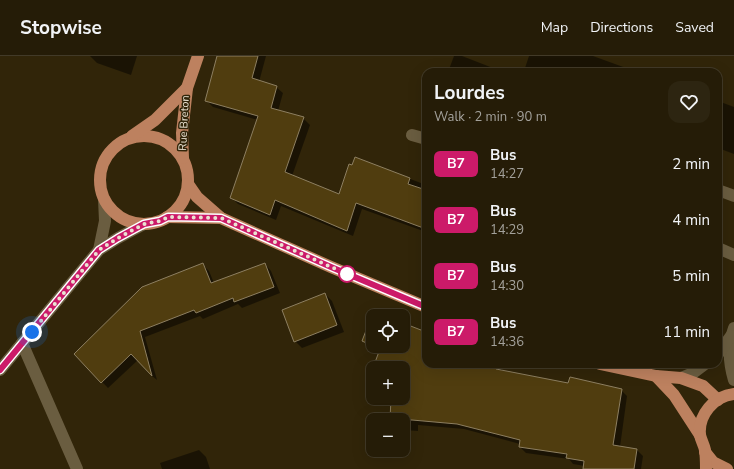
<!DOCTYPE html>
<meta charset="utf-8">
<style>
:root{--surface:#251c07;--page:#2d2511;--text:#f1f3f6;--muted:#a3a19b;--line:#423a28}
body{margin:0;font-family:"Nunito Sans",sans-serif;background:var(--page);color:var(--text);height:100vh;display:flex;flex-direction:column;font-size:15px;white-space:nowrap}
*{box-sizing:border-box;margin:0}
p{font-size:13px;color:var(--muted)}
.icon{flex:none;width:22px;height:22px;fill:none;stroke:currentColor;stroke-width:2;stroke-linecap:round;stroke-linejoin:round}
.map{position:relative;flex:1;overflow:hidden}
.panel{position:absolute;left:422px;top:12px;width:300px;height:300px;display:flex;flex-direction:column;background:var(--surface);border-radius:12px;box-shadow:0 4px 16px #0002,0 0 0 1px var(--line)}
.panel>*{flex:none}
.badge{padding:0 8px;border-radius:6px;font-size:14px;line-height:26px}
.controls{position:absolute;left:366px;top:253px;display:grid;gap:8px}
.controls a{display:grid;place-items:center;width:44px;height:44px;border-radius:8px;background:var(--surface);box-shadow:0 4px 16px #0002,0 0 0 1px var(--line);font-size:20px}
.you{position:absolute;width:20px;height:20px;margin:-10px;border:3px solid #fff;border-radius:50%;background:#1a73e8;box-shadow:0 0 0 6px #1a73e833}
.map>.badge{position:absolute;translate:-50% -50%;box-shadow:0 0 0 2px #fff}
.round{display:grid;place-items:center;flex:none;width:42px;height:42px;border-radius:12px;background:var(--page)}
.headline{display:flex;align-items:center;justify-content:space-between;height:68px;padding:0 12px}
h1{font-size:19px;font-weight:700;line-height:30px}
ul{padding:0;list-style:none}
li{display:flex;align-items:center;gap:12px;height:56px;padding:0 12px}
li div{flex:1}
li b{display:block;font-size:15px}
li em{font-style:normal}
li .badge{min-width:44px;font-weight:700;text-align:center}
header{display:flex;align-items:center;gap:24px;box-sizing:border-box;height:56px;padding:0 20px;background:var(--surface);border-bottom:1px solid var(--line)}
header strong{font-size:19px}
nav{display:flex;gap:22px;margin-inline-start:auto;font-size:14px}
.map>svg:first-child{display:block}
</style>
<header>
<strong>Stopwise</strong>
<nav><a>Map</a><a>Directions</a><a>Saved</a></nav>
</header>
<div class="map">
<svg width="734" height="413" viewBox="0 0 734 413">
<rect width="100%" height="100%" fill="#312509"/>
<g fill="#0007">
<polygon points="90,0 137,0 131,19 97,7"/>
<polygon points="218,0 266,0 259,26 276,31 283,37 278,55 303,62 310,69 292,120 340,139 356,102 426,129 426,176 362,153 353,180 281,150 276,164 238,148 232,142 258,64 213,51 206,44"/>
<polygon points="454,0 462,0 493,12 497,16 448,16"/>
<polygon points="529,0 593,0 637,16 529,16 525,12"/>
<polygon points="718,45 734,51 734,98 718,92"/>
<polygon points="265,208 271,215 280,237 242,252 238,248 203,263 200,260 145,281 157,324 152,320 139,270 138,304 108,332 75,298 203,209 209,215 214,227"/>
<polygon points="325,238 332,245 344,276 302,292 295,285"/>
<polygon points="373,260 373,290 403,290 403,268 426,277 426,308 503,308 502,315 569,328 621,334 627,340 620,391 637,394 643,400 641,413 584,413 585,410 573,408 569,403 526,397 520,391 520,388 464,373 418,369 418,375 403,374 403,364 391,364 392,342 403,342 403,312 378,312 375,308 380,295 369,291 363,285"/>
<polygon points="199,394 206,401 210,413 162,413 160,407"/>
</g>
<g fill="#503d0f" stroke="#8d7f61">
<polygon points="217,0 258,0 252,22 277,30 271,52 304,61 285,116 339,138 349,108 352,109 355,101 410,122 408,128 426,134 426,173 356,147 347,175 275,144 270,159 230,142 258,60 205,45"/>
<polygon points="203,207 211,227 265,207 274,231 234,246 233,242 196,257 194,254 140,275 152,320 131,298 101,327 74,298 142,231"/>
<polygon points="325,237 337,269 294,286 282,254"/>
<polygon points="374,254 387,260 373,260 373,290 362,285"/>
<polygon points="403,267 426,276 426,308 497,308 496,313 568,327 570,321 622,333 613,389 637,393 634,413 583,413 584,405 566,402 567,398 519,391 520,384 457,368 412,364 390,364 391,342 403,342 403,312 382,312 374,309 380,293 374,290 403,290"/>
</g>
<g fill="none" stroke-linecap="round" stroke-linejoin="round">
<g stroke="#6a5d40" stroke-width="12">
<polyline points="412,79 426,83"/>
<polyline points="718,134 734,140"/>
<polyline points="718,192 734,199"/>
<polyline points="99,194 105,165 104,143"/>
<path d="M734,272c-6,16 -5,35 0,52"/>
<polyline points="22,287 77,413"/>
<polyline points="718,298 731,280"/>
<polyline points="0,314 99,194 118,182 144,168"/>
<polyline points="681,322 693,317 705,308"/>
</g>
<g stroke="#bd815f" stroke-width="12">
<circle cx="144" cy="124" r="44"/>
<polyline points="132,80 155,64 187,32"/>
<polyline points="183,102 182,77 187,32 198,0"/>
<polyline points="188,128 197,141 221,162 331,211 426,251"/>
<polyline points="167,161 221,162"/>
<polyline points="600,308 656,320 681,322 703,330 718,344"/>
<polyline points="656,320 674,339 700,379"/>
<polyline points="705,396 713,406 727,413"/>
<path d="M706,413c0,-6 0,-13 -1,-19 -1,-5 -4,-10 -5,-15 -2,-20 14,-39 34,-41"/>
</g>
</g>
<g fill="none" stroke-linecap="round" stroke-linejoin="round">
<defs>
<polyline id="line" points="0,314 99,194 118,182 144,168 160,165 168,161 221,162 331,211 426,251"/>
</defs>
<use href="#line" stroke="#fff" stroke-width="9"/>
<use href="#line" stroke="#cc1a69" stroke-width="6"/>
<polyline stroke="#eae2d2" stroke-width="4" stroke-dasharray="0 7.2" points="32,276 99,194 118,182 144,168 160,165 168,161 221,162 347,218"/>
</g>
<circle fill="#fff" stroke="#cc1a69" stroke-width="2" cx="347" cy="218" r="8"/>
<g text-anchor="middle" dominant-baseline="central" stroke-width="3" stroke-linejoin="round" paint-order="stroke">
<g font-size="11" fill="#eae2d2" stroke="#312509">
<text transform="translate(184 67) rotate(-87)">Rue Breton</text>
</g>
</g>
</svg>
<div class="controls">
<a><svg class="icon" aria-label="locate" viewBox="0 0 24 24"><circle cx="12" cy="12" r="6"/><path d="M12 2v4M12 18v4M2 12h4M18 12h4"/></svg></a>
<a>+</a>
<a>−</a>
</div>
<div class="you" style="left:32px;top:276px"></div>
<section class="panel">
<div class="headline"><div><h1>Lourdes</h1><p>Walk · 2 min · 90 m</p></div><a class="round"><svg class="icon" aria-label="heart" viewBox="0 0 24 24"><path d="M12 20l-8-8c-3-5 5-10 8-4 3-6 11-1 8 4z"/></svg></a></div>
<ul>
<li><span class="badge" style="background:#cc1a69;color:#fff">B7</span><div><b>Bus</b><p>14:27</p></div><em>2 min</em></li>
<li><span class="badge" style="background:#cc1a69;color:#fff">B7</span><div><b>Bus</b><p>14:29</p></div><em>4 min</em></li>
<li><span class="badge" style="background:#cc1a69;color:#fff">B7</span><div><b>Bus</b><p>14:30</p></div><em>5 min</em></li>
<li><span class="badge" style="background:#cc1a69;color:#fff">B7</span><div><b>Bus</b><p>14:36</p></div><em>11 min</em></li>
</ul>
</section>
</div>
